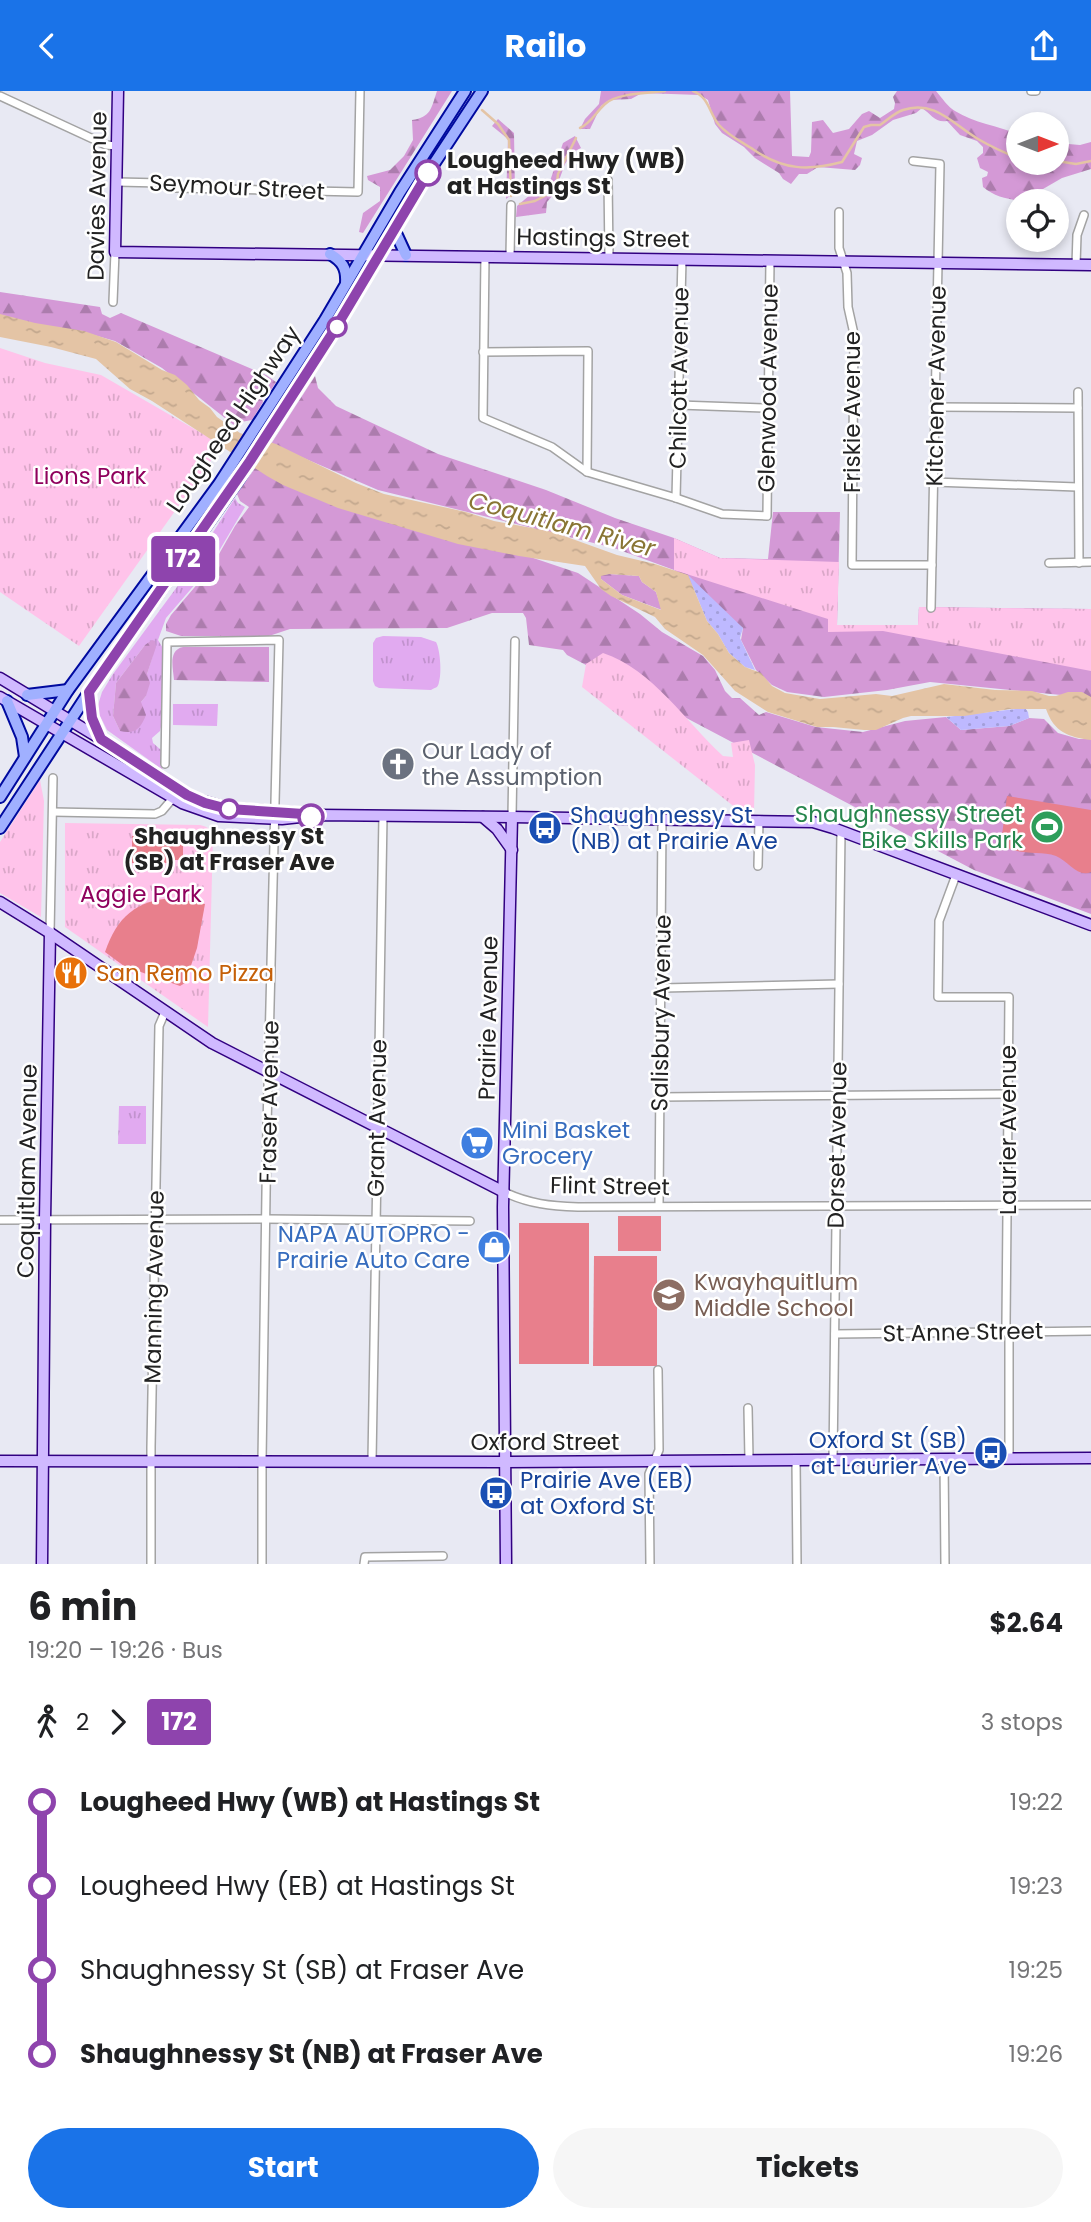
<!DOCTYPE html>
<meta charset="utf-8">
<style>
:root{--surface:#fff;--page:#f6f6f6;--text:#202124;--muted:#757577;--accent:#1a73e8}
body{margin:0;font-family:Poppins,sans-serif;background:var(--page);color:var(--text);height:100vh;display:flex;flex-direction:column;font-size:26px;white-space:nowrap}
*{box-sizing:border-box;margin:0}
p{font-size:23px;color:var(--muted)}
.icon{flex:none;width:38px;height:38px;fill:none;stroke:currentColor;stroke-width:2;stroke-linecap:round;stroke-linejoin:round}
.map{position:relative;height:1473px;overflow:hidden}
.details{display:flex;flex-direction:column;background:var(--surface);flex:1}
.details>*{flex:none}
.badge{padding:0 14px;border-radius:5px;font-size:24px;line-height:46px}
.needle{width:46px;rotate:90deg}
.controls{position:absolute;left:1006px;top:21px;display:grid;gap:14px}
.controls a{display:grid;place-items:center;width:63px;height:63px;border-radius:50%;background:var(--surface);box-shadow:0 4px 10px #0003;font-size:35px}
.map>.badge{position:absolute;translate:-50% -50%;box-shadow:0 0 0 4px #fff}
.legs{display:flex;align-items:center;gap:10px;height:77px;padding:0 28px;font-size:23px}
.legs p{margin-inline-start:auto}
.summary{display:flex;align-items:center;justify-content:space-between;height:119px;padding:0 28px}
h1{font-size:38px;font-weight:700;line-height:52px}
.cta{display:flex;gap:14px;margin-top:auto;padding:14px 28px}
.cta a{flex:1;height:80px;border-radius:42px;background:var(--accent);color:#fff;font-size:28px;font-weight:700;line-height:80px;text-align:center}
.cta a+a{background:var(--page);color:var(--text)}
ul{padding:0 28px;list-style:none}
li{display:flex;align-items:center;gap:24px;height:84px;font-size:26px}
li i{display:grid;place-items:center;width:10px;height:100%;margin:0 9px;background:currentColor}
li i::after{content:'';width:18px;height:18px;margin:-9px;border:5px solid;border-radius:50%;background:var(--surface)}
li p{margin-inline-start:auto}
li:first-child i{background:linear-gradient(#0000 50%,currentColor 0)}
li:last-child i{background:linear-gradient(currentColor 50%,#0000 0)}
header{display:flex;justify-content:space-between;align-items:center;height:91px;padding:0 28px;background:var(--accent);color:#fff;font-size:32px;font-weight:700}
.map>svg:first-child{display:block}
</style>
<header><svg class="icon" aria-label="back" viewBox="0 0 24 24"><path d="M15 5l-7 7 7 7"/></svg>Railo<svg class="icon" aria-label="share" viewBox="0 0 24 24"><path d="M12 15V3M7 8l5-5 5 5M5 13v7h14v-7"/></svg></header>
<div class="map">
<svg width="1091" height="1473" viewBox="0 0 1091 1473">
<defs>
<pattern id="grass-tufts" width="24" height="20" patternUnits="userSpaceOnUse" patternTransform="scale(1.75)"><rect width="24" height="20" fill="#e1aaf0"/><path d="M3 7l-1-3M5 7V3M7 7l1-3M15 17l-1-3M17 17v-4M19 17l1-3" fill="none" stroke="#c192ce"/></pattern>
<pattern id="forest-firs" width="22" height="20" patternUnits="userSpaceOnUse" patternTransform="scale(1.75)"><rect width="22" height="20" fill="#d499d6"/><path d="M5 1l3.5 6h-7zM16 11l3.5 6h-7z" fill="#ac7cad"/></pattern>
<pattern id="sand-dots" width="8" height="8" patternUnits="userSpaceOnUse" patternTransform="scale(1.75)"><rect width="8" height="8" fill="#beb9ff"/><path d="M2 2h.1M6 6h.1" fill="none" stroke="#a39fda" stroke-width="1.8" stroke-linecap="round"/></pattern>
<pattern id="park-tufts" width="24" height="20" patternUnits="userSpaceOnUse" patternTransform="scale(1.75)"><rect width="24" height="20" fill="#ffc3ea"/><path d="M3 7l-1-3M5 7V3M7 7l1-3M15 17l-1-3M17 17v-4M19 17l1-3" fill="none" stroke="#daa7c8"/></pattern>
<pattern id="water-ripples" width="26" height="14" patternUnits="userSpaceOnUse" patternTransform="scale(1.75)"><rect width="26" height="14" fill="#e4c4a5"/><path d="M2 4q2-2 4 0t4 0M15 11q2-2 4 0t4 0" fill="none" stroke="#c3a88e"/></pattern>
</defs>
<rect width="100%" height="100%" fill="#e8e9f3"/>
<g fill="url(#grass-tufts)" fill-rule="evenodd">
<path d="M235,407l3,5 7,4 -36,61 -43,50 -8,22 6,10 -1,68 -3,13 -8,7 1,5 8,7v15l2,5 -56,-40 -9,-18v-7l4,-13 11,-18 72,-98zM145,554l8,10 -6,19 -1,22 -5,6v5l-21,24 -7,-15 3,-33z"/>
<path d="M383,545l38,1 15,5c4,7 6,31 3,40 -1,6 -3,5 -8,8l-52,-2 -4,-2 -2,-5v-38l3,-5z"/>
<polygon points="173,613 218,613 217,635 173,634"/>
<polygon points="119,1015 146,1015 146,1053 118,1053"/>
</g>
<g fill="url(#forest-firs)">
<path d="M437,0h15l-89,142 -4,-1 4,-19 17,-12v-14l-12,-7 -1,-4 23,-6 14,-14 9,-16 -1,-20c19,-3 19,-11 25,-29z"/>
<path d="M601,0h189l2,65 17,1 2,-5 1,-30 11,-2 10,13 16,-4 13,-15 7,-3 11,7 14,-9 1,-6 -2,-6 4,-6h39c6,7 12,16 19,20 19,12 43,15 63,23v29h39v-20l23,2 11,-3v27l-29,9 -19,11 -10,1 13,11c-22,0 -45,1 -63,-14l-1,-9 5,-2 1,-4 -8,-4 -3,-10 6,-5v-6l-6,-6 -17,-6 -13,-14c-12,2 -16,-7 -25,-13l-6,5 -23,7 -21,15 -15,6 -3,13 8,4 -2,7 -5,5 -37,-3 -11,7h-8l-8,10 -8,-5 -4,-6 -24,-15 -11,-11 -22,-14 -7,-9 -7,-24 -8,-5 -58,-2 -11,6 -22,1 -8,6 -11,23h-10l5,-10 14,-15z"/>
<polygon points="498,28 514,42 515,101 506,108 508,48 492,35"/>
<polygon points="575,45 581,57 573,61 565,73 554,103 547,111 546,122 516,126 517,115 537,98 550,90 563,52"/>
<polygon points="0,201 100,216 102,223 110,227 121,222 266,284 276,291 271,299 265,300 261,305 263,311 252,329 241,331 235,335 162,277 115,250 76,239 35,236 0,226"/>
<polygon points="315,285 318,297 336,315 438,363 546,399 615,427 674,447 720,467 768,468 773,421 840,421 837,534 918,534 919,516 1091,518 1091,607 930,591 887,599 824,606 787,601 772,594 756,579 741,549 743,537 674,479 614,457 378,399 271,353"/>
<polygon points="257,374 578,482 640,523 662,541 703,565 715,579 725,600 732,607 740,607 759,624 766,621 816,636 863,641 905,630 946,626 961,639 1009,635 1029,627 1044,628 1058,642 1079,648 1091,648 1091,823 974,779 567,564 563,559 529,554 526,527 523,522 492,522 447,537 290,538 269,545 181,545 166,540 166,533 171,524 211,477 235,435 249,416 240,410 237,403"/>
<polygon points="609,483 639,485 642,491 656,501 662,519 622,504 601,488 601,484"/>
<path d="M152,549l3,1 1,6 -9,27 3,9 -4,13 -5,6 5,13c-5,13 -11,20 -26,16l-7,-15 3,-33 29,-38z"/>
<path d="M183,556h86v35l-95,-2c-1,-12 -6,-30 9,-33z"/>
</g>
<g fill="url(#sand-dots)">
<polygon points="688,484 743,537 740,547 755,579 745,576 729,562 718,543 707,530"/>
<polygon points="1025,617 1028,621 1029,627 1009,635 961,639 946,626"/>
</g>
<g fill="url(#park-tufts)">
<polygon points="0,257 45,272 101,284 222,354 79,555 0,501"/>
<polygon points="674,447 720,467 839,471 837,534 918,534 919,516 1091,518 1091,580 883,540 828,541 828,528 674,479"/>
<path d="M603,562c50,17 82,68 120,103l10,1 -2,-14 18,-3 6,25 -1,47h-13l-159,-125 4,-23z"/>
<polygon points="40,689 44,710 41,826 0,802 0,751"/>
<path d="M65,732l135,2c8,2 11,4 13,12l-5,190 -143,-100z"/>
</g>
<g fill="#e87f8c">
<path d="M1007,705l84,14v62c-13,6 -23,-11 -35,-16 -18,-6 -40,1 -55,-13z"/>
<polygon points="132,745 181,747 183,749 183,767 181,769 173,769 173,772 132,772"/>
<path d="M174,807l31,6 -8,44 -12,35 -5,3 -56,-20 -19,-14c12,-35 31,-52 69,-54z"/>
<rect x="618" y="1125" width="43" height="35"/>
<rect x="519" y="1132" width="70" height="141"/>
<polygon points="594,1165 657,1165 657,1275 593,1275"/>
</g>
<path fill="url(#water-ripples)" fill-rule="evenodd" d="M0,223l35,9 49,8 32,11 46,28 13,5 12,10 12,15 11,8 7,9 23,16 36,11 80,39 28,11 82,18 28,9 59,11 64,23 38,9 33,11 19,46 11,13 11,19 16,14 16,6 11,13 13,7 35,6 56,-5 16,2 52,-12 51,6 37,1 17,5h7l12,-4h14l9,5v43c-23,-3 -37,-8 -45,-31h-36l-46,7h-53l-8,2 -27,12h-12l-31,-3h-16l-49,-15 -33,-21 -32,-36 -38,-26 -10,-12 -44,-21 -10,-7 -16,-23 -66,-10 -61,-12 -120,-36 -55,-23 -16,-9 -115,-75 -22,-12 -34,-30 -45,-12 -51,-10zM609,483l30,2 3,6 14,10 5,18 -39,-15 -21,-16v-3z"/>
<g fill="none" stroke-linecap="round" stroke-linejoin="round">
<g stroke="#e4c4a5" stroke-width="2.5">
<path d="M693,0c16,6 16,22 26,34 10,11 23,17 35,25 30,20 54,21 88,12l22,-35 7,-2h9c8,-5 14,-12 23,-15 31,-11 51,15 75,29 12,7 27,14 40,19"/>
<polyline points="482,19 498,33 509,49 511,105"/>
<path d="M580,37c11,-5 16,-16 25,-24 11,-11 45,-11 60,-13"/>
<polyline points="1057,70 1076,73 1091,70"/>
<polyline points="520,113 535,110 556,99 558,83 576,47"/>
</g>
<defs>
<g id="street">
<polyline points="1031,0 1036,0"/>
<polyline points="0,5 106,54 117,55"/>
<polyline points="913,70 940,73 931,517"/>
<polyline points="608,89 609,166"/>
<polyline points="117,91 162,92 176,97 358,101 360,0"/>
<polyline points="839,121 839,157 847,182 848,216 854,243 852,474 932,474"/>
<polyline points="485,165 483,327 552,356 587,381 676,407 722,423 767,425 770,169"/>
<polyline points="510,165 511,114"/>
<polyline points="1076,174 1077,144 1084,124"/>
<polyline points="113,211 115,161"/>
<polyline points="483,261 588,260 587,381"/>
<polyline points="1078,301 1079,472"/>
<polyline points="679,314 767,317"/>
<polyline points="935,316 1078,317"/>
<polyline points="934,391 1077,396"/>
<polyline points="676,407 682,168"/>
<polyline points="1049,472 1091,471"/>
<polyline points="165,673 167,551 279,549 267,1036 262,1370 262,1473"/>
<polyline points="53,721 155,723 162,720 173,707"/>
<polyline points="512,726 515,550"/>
<polyline points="758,775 759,729"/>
<polyline points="956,784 939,830 938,906 1009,906 1006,1233 1009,1247 1009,1368"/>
<polyline points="50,842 53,687"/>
<polyline points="662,897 839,893"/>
<polyline points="660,1006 1008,1003"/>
<path d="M504,1101c25,12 47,14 74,15l513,-2"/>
<polyline points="659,1115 662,728"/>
<polyline points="0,1129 266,1128 470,1130"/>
<polyline points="835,1243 1091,1240"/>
<polyline points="748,1317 749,1368"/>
<polyline points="796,1369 797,1473"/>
<polyline points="833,1369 841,740"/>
<polyline points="944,1369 945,1473"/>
<polyline points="372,1370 383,725"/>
<polyline points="151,1473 151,1356 159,935 165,921"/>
<polyline points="364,1473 365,1466 443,1465"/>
<polyline points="650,1473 649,1383 659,1359 658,1279"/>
</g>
<g id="secondary">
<polyline points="118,0 115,161 1091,174"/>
<polyline points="0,587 119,659 175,697 196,708 228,717 301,722"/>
<polyline points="0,606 182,712 219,725 282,728 319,724 512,726 813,731 833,737 1091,834"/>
<polyline points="483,726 497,738 512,759"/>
<polyline points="0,811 50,842 212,952 504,1101"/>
<polyline points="0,1370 505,1371 1091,1367"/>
<polyline points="42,1473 45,1129 50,842"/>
<polyline points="506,1473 503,1116 512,726"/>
</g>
<g id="primary">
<polyline points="394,138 406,164"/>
<path d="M330,163c12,7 17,14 16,29"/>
<polyline points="89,601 92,627 101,648"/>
<polyline points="27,604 68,599"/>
<polyline points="7,610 22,646 25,666"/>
<polyline points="0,706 68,599 219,393 325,229 400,101 465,0"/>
<polyline points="0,737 89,601 239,388 332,243 420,94 482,0"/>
</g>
</defs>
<use href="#street" stroke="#a3a3a3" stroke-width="10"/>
<use href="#secondary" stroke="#310081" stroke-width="13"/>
<use href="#primary" stroke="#000a9f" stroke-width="14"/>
<use href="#street" stroke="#fff" stroke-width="7"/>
<use href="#secondary" stroke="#d0b9ff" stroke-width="10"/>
<use href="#primary" stroke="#a0b0ff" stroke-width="10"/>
</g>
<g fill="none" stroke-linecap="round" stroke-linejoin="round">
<defs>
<polyline id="line-1" points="311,726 319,724 228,718 205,712 187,704 101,648 92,627 89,601 250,370 332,243 428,82"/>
</defs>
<use href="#line-1" stroke="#fff" stroke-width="16"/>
<use href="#line-1" stroke="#8e44ad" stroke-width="10"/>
</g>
<defs>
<symbol id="church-disc" viewBox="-11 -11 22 22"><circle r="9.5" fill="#6b7280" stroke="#fff"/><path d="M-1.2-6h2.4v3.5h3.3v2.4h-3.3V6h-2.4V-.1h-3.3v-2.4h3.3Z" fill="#fff"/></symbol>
<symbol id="stadium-disc" viewBox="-11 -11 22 22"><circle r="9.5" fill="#2e9e5b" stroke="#fff"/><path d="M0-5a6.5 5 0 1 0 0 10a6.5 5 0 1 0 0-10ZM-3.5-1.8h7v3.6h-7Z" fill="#fff"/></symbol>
<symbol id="bus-disc" viewBox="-11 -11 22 22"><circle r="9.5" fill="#1a4fb4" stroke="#fff"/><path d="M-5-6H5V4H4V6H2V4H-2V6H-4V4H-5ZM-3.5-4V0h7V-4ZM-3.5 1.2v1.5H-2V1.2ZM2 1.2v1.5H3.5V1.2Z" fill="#fff"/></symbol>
<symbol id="restaurant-disc" viewBox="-11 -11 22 22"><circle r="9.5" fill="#e8710a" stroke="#fff"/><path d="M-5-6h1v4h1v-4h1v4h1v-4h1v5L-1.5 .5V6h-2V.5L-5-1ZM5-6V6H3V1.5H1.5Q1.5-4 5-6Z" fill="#fff"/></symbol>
<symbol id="supermarket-disc" viewBox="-11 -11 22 22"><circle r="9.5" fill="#3f7fe0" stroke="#fff"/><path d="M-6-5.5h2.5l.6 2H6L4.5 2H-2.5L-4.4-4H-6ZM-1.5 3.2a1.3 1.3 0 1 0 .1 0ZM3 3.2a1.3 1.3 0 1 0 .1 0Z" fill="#fff"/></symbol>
<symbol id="shop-disc" viewBox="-11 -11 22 22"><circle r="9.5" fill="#3f7fe0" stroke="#fff"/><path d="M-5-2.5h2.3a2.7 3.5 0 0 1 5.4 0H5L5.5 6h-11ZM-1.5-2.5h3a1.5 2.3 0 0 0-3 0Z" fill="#fff"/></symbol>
<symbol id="school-disc" viewBox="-11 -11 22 22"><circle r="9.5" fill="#8d6e63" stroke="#fff"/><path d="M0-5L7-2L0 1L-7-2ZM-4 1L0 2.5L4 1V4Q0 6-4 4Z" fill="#fff"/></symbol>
</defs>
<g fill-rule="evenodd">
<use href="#church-disc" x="379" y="654" width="38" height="38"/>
<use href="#stadium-disc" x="1028" y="717" width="38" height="38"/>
<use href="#bus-disc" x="526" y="718" width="38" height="38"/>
<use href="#restaurant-disc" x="52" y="863" width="38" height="38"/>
<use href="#supermarket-disc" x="458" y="1033" width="38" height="38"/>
<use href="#shop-disc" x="475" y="1137" width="38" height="38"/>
<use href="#school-disc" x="650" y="1185" width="38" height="38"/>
<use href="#bus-disc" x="972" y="1343" width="38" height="38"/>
<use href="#bus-disc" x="477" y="1383" width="38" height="38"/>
</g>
<g fill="#fff" stroke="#8e44ad" stroke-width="3.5">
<circle cx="428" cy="82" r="12"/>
<circle cx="337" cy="236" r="9"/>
<circle cx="229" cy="718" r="9"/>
<circle cx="311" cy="726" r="12"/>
</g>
<g text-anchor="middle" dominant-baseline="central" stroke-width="5" stroke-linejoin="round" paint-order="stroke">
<g font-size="23" font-weight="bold" fill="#222" stroke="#fff" text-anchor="start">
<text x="447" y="69">Lougheed Hwy (WB)<tspan x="447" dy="26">at Hastings St</tspan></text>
<text x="229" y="745" text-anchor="middle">Shaughnessy St<tspan x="229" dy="26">(SB) at Fraser Ave</tspan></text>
</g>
<g font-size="23" fill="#222" stroke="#fff">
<text transform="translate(237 96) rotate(3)">Seymour Street</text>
<text transform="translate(97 105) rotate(-89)">Davies Avenue</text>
<text transform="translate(603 147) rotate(1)">Hastings Street</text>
<text transform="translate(679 287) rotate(-89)">Chilcott Avenue</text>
<text transform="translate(936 295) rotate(-89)">Kitchener Avenue</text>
<text transform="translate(768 297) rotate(-89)">Glenwood Avenue</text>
<text transform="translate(852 321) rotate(-90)">Friskie Avenue</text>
<text transform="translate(233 328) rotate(-56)">Lougheed Highway</text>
<text transform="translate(661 922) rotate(-89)">Salisbury Avenue</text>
<text transform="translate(488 927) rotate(-89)">Prairie Avenue</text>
<text transform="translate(269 1011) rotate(-89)">Fraser Avenue</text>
<text transform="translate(377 1027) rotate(-89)">Grant Avenue</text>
<text transform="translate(1008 1039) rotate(-90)">Laurier Avenue</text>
<text transform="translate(837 1054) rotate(-89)">Dorset Avenue</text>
<text transform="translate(27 1080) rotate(-89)">Coquitlam Avenue</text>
<text transform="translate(610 1095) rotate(1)">Flint Street</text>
<text transform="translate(154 1196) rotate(-89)">Manning Avenue</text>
<text transform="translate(963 1241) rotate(-1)">St Anne Street</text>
<text x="545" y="1351">Oxford Street</text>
</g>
<g font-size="23" fill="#8f015d" stroke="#fff">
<text x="90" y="385">Lions Park</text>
<text x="141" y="803">Aggie Park</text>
</g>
<g font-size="23" fill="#5b616d" stroke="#fff" text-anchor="start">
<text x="422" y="660">Our Lady of<tspan x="422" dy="26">the Assumption</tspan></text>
</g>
<g font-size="23" fill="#27864d" stroke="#fff" text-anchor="end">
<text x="1023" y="723">Shaughnessy Street<tspan x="1023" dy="26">Bike Skills Park</tspan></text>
</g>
<g font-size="23" fill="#164399" stroke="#fff" text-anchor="start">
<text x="570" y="724">Shaughnessy St<tspan x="570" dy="26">(NB) at Prairie Ave</tspan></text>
<text x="967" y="1349" text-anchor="end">Oxford St (SB)<tspan x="967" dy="26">at Laurier Ave</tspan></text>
<text x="520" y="1389">Prairie Ave (EB)<tspan x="520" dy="26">at Oxford St</tspan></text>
</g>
<g font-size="23" fill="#c56008" stroke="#fff" text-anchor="start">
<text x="96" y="882">San Remo Pizza</text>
</g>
<g font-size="23" fill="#366cbe" stroke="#fff" text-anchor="start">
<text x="502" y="1039">Mini Basket<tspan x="502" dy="26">Grocery</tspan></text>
<text x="470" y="1143" text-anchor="end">NAPA AUTOPRO -<tspan x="470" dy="26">Prairie Auto Care</tspan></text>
</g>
<g font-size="23" fill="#785e54" stroke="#fff" text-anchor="start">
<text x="694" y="1191">Kwayhquitlum<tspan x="694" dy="26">Middle School</tspan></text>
</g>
<g font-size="24" font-style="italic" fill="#897534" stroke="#fff">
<text transform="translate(562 433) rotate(15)">Coquitlam River</text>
</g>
</g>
</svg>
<div class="controls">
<a><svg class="needle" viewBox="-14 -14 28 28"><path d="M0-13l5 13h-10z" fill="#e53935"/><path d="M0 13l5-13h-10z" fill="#757577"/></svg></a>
<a><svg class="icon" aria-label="locate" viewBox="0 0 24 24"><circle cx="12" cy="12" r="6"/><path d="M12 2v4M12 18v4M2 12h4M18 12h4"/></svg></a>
</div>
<b class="badge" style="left:183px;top:468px;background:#8e44ad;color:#fff">172</b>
</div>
<section class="details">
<div class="summary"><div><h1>6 min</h1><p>19:20 – 19:26 · Bus</p></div><b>$2.64</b></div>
<div class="legs"><svg class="icon" aria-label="walk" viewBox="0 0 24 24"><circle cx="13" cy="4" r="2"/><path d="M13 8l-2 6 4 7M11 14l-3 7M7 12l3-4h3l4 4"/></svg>2<svg class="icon" aria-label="forward" viewBox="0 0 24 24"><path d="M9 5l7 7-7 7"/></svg><b class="badge" style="background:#8e44ad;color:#fff">172</b><p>3 stops</p></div>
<ul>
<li><i style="color:#8e44ad"></i><b>Lougheed Hwy (WB) at Hastings St</b><p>19:22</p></li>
<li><i style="color:#8e44ad"></i><span>Lougheed Hwy (EB) at Hastings St</span><p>19:23</p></li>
<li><i style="color:#8e44ad"></i><span>Shaughnessy St (SB) at Fraser Ave</span><p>19:25</p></li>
<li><i style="color:#8e44ad"></i><b>Shaughnessy St (NB) at Fraser Ave</b><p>19:26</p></li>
</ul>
<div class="cta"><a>Start</a><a>Tickets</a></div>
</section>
